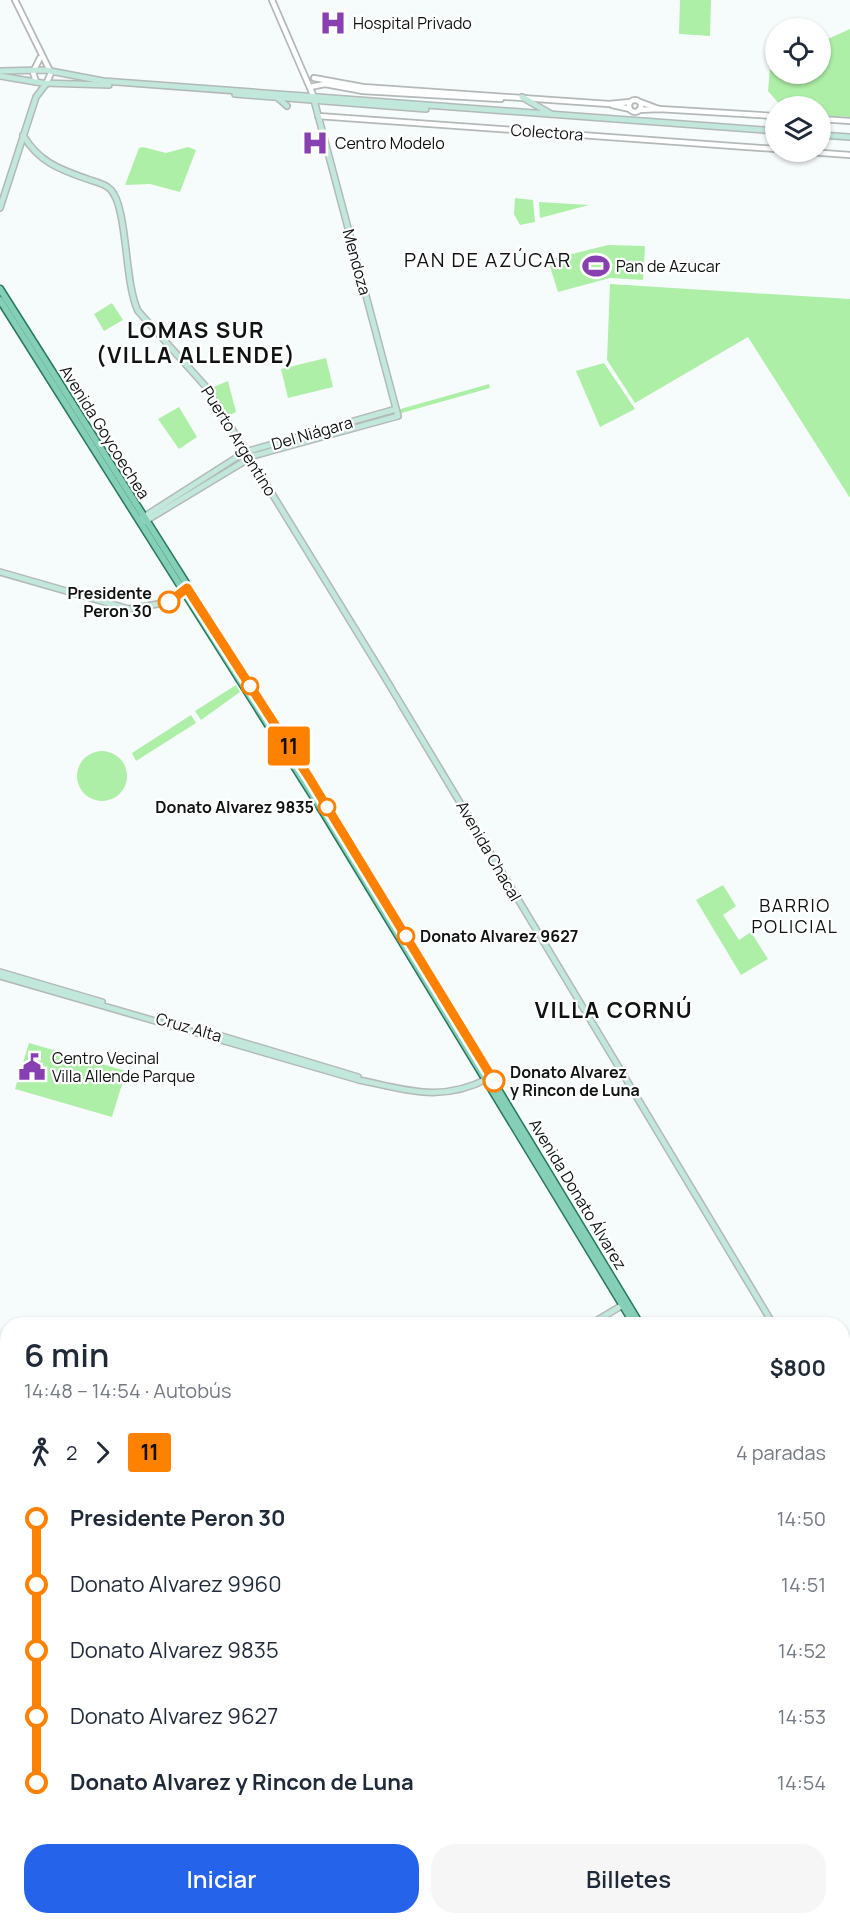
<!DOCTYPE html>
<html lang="es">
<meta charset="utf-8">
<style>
:root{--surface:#fff;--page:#f6f6f7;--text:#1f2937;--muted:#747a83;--accent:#2563eb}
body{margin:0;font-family:Manrope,sans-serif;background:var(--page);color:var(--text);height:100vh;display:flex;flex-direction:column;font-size:22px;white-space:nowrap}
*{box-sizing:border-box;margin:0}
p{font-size:20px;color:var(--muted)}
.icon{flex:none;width:33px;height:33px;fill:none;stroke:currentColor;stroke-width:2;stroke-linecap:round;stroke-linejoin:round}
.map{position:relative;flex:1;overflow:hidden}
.details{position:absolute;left:0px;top:1317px;width:850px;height:608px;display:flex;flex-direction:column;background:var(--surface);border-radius:24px 24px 0 0;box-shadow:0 2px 4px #0004}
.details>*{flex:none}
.badge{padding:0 12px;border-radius:4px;font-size:21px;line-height:39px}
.tools{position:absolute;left:765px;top:18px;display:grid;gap:12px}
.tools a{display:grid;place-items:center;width:66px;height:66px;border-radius:50%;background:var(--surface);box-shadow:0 2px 4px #0004;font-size:30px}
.map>.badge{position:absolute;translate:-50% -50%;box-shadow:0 0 0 3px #fff}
.legs{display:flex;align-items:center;gap:9px;height:66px;padding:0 24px;font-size:20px}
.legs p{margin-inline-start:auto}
.overview{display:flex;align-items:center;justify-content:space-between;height:102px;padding:0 24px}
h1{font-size:33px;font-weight:600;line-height:45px}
.button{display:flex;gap:12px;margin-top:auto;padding:12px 24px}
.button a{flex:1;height:69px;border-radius:24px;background:var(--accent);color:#fff;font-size:24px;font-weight:600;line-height:69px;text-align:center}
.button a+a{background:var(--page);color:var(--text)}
ul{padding:0 24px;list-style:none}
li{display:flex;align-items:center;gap:21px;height:66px;font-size:22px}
li i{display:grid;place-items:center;width:9px;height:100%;margin:0 8px;background:currentColor}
li i::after{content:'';width:15px;height:15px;margin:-8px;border:4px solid;border-radius:50%;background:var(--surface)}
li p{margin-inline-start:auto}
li:first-child i{background:linear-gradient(#0000 50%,currentColor 0)}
li:last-child i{background:linear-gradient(currentColor 50%,#0000 0)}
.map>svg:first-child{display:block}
</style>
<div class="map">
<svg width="850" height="1924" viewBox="0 0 850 1924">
<rect width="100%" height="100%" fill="#f6fcfc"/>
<g fill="#adefa7">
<polygon points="680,0 711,0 710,36 679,34"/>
<polygon points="850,29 850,117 821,115 820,106 781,106 768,91 770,68 775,64 776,74 820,74 821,42"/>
<polygon points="143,147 166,153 188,147 196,150 180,192 150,184 125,185 139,148"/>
<polygon points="515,198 533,200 535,222 520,225 514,214"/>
<polygon points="539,202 589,205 540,218"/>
<polygon points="608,245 645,246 643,280 610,278 558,292 548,260"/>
<polygon points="610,284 850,299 850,498 748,337 635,403 607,360"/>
<polygon points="112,303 123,320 104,331 94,314"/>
<polygon points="326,358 333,387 288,398 281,369"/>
<polygon points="604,363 635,409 600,427 576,371"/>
<polygon points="228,381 236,412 226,417 209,389"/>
<polygon points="489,384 490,388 398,414 397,410"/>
<polygon points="179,407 197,437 179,449 158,419"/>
<polygon points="236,685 240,692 201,720 195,711"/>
<polygon points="191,715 196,723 136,761 132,753"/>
<circle cx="102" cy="776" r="25"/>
<polygon points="723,885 736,906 723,915 739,940 751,932 768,959 741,975 696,900"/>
<polygon points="29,1043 126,1071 112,1117 15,1089"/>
</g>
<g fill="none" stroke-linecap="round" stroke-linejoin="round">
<defs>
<g id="tertiary">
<polyline points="15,0 51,73 46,84"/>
<polyline points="272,0 313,95"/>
<polyline points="314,78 363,87 609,104 630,102"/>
<polyline points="36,82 33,72 40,58"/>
<polyline points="310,87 325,84 363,91 501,99"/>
<circle cx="635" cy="106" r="6"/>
<polyline points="640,102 659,109"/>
<polyline points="612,105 630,109"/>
<polyline points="639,110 659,109 776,116"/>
<polyline points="318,116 776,149"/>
<polyline points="820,119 850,121"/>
<polyline points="809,152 850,155"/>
</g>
<g id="secondary">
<polyline points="0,71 45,70 103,81 776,131"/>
<polyline points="0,76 42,83 109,85"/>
<polyline points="235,94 426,109"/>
<polyline points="522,97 551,114"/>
<polyline points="278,98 287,106"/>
<path d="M23,135c16,28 39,35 67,45 7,2 16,4 21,10 17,19 13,92 27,121l69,77 174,283 392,653"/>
<polyline points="820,135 850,137"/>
<polyline points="0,208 36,97 46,84"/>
<polyline points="142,518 245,452 396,409"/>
<polyline points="144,522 253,456 398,416 314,100"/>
<polyline points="0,572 129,609 169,602 183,593"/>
<polyline points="0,972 102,1002"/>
<path d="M0,976l359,104c49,10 82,23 130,-2"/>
<polyline points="215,1034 358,1077"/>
<polyline points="591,1324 626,1303"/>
<polyline points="843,1441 850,1453"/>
<polyline points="843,1647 850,1642"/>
<polyline points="0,1671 8,1671"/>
<polyline points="843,1698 850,1697"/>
<polyline points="686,1924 686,1917"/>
</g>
<g id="primary">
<polyline points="0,289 310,779 640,1324"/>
<polyline points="0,300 325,815 634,1324"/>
<polyline points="843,1664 850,1676"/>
<polyline points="843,1674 850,1685"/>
</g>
</defs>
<use href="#tertiary" stroke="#b3b9b9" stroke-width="8"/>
<use href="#secondary" stroke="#b3b9b9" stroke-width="8"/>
<use href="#primary" stroke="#27785e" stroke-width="9"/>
<use href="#tertiary" stroke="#fff" stroke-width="4.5"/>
<use href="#secondary" stroke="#c2e7db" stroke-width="5"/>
<use href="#primary" stroke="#85cfb7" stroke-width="6"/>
</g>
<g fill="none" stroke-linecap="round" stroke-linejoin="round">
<defs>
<polyline id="line-1" points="169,602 187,588 310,779 494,1081"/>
</defs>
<use href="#line-1" stroke="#fff" stroke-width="14"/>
<use href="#line-1" stroke="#ff8100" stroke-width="9"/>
</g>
<defs>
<symbol id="hospital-bare" viewBox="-9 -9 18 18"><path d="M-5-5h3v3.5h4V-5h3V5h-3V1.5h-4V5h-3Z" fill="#883fb1" stroke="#fff" stroke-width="2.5" paint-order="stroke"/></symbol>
<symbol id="stadium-bare" viewBox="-9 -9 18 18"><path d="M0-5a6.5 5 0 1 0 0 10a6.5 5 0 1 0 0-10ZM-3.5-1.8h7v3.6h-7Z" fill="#883fb1" stroke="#fff" stroke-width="2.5" paint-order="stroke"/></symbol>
<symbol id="civic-bare" viewBox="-9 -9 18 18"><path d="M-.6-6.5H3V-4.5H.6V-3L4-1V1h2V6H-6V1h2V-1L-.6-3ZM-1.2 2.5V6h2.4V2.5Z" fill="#883fb1" stroke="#fff" stroke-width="2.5" paint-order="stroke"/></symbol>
</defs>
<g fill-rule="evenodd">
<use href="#hospital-bare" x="314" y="4" width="38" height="38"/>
<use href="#hospital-bare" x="296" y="124" width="38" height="38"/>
<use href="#stadium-bare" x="577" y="247" width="38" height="38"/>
<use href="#civic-bare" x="13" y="1048" width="38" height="38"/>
</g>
<g fill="#fff" stroke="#ff8100" stroke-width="3">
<circle cx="169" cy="602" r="10"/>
<circle cx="250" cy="686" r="8"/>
<circle cx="327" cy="807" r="8"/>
<circle cx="406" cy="936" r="8"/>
<circle cx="494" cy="1081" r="10"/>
</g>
<g text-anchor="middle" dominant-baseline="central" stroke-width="4.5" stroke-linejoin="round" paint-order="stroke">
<g font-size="16" fill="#101212" stroke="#fff" text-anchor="start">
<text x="353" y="23">Hospital Privado</text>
<text x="335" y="143">Centro Modelo</text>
<text x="616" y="266">Pan de Azucar</text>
<text x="52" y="1058">Centro Vecinal<tspan x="52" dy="18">Villa Allende Parque</tspan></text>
</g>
<g font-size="16" fill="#101212" stroke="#fff">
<text transform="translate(547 132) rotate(4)">Colectora</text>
<text transform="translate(357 262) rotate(75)">Mendoza</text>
<text transform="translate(105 432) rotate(58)">Avenida Goycoechea</text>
<text transform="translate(312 433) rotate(-16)">Del Niágara</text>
<text transform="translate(239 441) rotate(58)">Puerto Argentino</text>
<text transform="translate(489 851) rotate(60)">Avenida Chacal</text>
<text transform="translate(189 1027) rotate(16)">Cruz Alta</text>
<text transform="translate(578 1194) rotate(59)">Avenida Donato Álvarez</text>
</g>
<g font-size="16" font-weight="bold" fill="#101212" stroke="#fff" text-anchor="end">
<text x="152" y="593">Presidente<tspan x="152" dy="18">Peron 30</tspan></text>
<text x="314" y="807">Donato Alvarez 9835</text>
<text x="420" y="936" text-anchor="start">Donato Alvarez 9627</text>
<text x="510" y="1072" text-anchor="start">Donato Alvarez<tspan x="510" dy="18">y Rincon de Luna</tspan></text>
</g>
<g font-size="18" letter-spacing="1.5" fill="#101212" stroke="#fff">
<text x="795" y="905">BARRIO<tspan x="795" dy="21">POLICIAL</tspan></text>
</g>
<g font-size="20" letter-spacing="1.5" fill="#101212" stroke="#fff">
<text x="488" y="259">PAN DE AZÚCAR</text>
</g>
<g font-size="22" font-weight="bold" letter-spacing="1.5" fill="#101212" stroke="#fff">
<text x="196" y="330">LOMAS SUR<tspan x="196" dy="25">(VILLA ALLENDE)</tspan></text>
<text x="614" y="1010">VILLA CORNÚ</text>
</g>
</g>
</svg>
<div class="tools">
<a><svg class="icon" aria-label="locate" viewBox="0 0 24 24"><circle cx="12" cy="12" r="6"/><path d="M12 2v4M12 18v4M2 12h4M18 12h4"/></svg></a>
<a><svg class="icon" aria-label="layers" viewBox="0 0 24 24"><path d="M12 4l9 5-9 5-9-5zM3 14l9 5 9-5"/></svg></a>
</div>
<b class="badge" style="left:289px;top:746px;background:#ff8100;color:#111">11</b>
<section class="details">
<div class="overview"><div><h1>6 min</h1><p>14:48 – 14:54 · Autobús</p></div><b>$800</b></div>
<div class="legs"><svg class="icon" aria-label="walk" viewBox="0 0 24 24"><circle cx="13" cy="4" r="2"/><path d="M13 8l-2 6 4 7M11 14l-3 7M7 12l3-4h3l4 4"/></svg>2<svg class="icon" aria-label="forward" viewBox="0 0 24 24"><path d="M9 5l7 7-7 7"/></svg><b class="badge" style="background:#ff8100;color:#111">11</b><p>4 paradas</p></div>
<ul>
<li><i style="color:#ff8100"></i><b>Presidente Peron 30</b><p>14:50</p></li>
<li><i style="color:#ff8100"></i><span>Donato Alvarez 9960</span><p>14:51</p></li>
<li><i style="color:#ff8100"></i><span>Donato Alvarez 9835</span><p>14:52</p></li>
<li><i style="color:#ff8100"></i><span>Donato Alvarez 9627</span><p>14:53</p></li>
<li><i style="color:#ff8100"></i><b>Donato Alvarez y Rincon de Luna</b><p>14:54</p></li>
</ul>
<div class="button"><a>Iniciar</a><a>Billetes</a></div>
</section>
</div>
